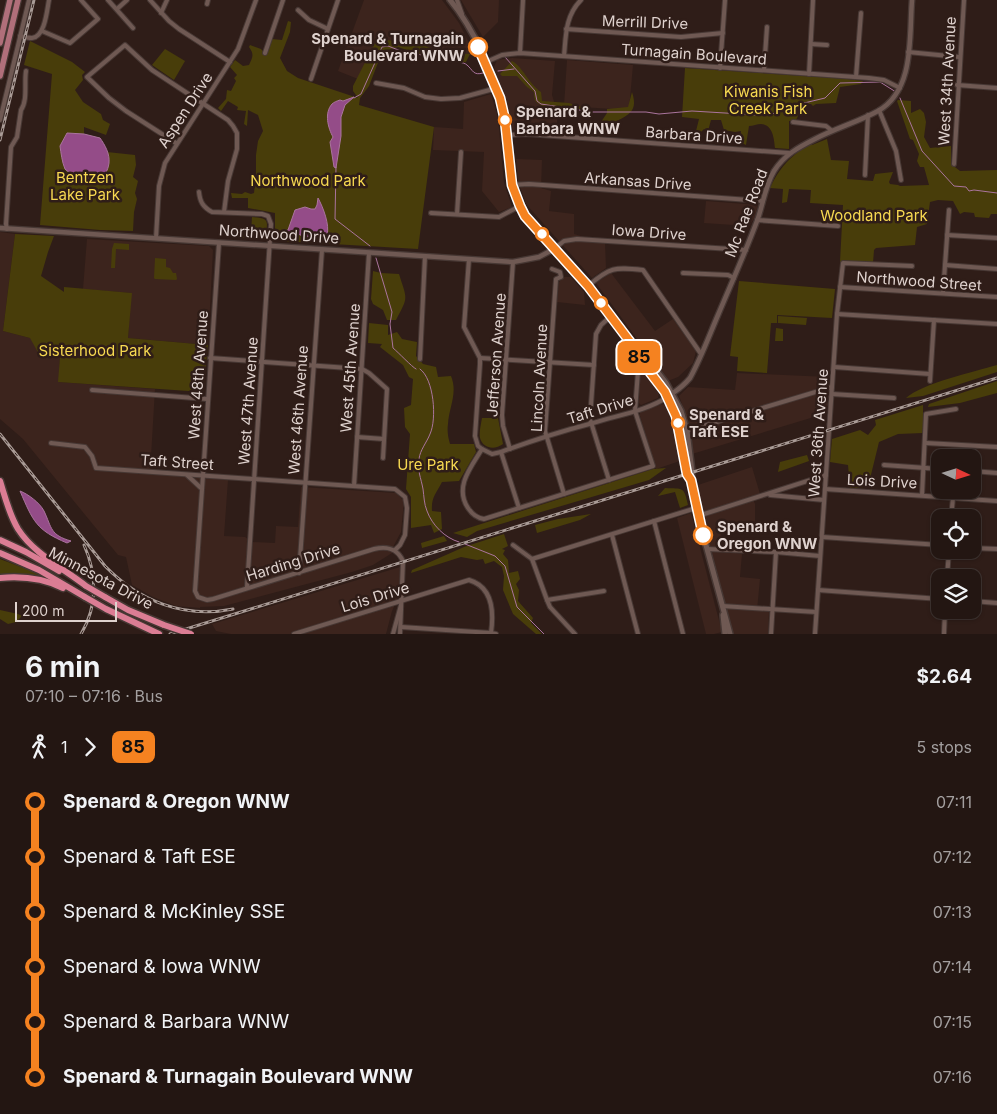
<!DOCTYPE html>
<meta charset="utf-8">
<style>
:root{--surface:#231612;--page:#2b1f1b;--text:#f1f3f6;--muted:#a39f9f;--line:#403532}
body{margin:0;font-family:Inter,sans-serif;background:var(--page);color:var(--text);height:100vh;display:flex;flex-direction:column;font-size:19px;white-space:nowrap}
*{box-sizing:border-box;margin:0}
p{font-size:16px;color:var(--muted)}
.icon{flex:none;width:28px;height:28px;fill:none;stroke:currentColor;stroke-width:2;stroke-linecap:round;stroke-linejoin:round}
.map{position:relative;height:634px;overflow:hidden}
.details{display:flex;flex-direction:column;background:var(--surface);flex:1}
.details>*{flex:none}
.badge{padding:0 10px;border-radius:8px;font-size:18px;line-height:32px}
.needle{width:32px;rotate:94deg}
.buttons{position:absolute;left:931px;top:449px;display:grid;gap:10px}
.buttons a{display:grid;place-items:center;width:50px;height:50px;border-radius:10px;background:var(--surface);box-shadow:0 1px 4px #0004,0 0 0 1px var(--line);font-size:25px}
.scale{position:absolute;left:15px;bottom:12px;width:102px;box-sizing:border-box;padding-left:5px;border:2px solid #dfd2ce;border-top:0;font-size:14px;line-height:18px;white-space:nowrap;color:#dfd2ce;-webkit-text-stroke:4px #2f1d18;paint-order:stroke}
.map>.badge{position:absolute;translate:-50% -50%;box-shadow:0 0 0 2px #fff}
.legs{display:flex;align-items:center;gap:8px;height:55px;padding:0 25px;font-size:16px}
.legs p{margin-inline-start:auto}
.headline{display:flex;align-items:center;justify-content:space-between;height:85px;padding:0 25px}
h1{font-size:28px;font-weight:700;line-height:38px}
ul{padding:0 25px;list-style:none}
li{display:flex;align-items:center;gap:18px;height:55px;font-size:19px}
li i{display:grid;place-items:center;width:8px;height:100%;margin:0 6px;background:currentColor}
li i::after{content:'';width:12px;height:12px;margin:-6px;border:4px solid;border-radius:50%;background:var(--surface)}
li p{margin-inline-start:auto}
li:first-child i{background:linear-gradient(#0000 50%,currentColor 0)}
li:last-child i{background:linear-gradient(currentColor 50%,#0000 0)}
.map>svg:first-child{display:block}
</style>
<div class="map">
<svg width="997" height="634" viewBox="0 0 997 634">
<rect width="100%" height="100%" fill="#2f1d18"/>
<g fill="#3c241d">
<polygon points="364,0 442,0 459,23 474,53 473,55 441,52 403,37 398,41 378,39 358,79 338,71"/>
<polygon points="461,0 499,0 498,22 483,37"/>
<polygon points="512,58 555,61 552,95 557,111 557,132 513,130 494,67 497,60"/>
<polygon points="567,60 633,65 629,110 564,106"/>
<polygon points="491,94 498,118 504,183 512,207 499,212 482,191 484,152 433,150 434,127 463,129 464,102"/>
<polygon points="516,159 542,160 541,188 551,191 549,211 574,214 574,234 605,243 606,268 592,278 526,204 518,181"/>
<polygon points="706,201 758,205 755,217 749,226 704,223"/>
<polygon points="0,232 15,234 3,331 30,338 60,357 59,382 155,389 150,474 228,480 224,536 245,537 252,542 275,543 276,526 298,527 301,487 396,493 404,501 401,532 394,545 392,553 373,565 352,572 224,606 200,607 200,608 176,606 153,597 132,585 126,557 118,555 23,439 0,419"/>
<polygon points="87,239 209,246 213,250 208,345 128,338 131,293 83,289"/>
<polygon points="611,273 655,331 673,319 696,351 693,363 678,377 668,381 596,283"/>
<polygon points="564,277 571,277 584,292 585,305 557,302 559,282"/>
<polygon points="643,370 659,394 658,398 641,405 639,403 639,398 640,375"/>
<polygon points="737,373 828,377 829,391 827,413 692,454 689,423 679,396 688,387 735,390"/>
<polygon points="661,404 666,405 675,433 680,461 656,469 640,416 640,412"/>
<polygon points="752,467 760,494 752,497 755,504 755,523 721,530 722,551 742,554 740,577 760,579 757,610 769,611 768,634 733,634 695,486"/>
<polygon points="691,513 722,632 714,634 706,634 677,518"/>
<polygon points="400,567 399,596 392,611 386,634 231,634 216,631 212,624"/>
</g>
<g fill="#483d0a">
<path d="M288,21l3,1 -1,10 -10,26 7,13 11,7 60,20 -5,-7v-5l24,-47 21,2 5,-4 38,15 29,2 -4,8 -8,1 -25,-4 -35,-12 -14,4 -3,4 -12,31 -9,12 -1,7 75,22 -16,122 -137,-8 -6,-7v-21l-27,-5v-10h-16l-1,-5 11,1 3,-2 6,2 3,-1 2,-18v-20l2,-14 5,-10 -5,-16 -10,-5 -1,16 -3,-2 2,-13 -9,-1 1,-3 -10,-6 -7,10 -3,-3 8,-9 1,-9 4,1 5,-10 -2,-3 3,-3 -7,-8 5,-7 8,6 6,-1c3,-7 6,-10 0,-18l1,-2 11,4 5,6 6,-16 10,1z"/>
<polygon points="30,41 72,62 85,72 82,75 83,80 75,90 83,102 101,114 103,120 110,124 106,135 84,127 84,134 100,138 107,152 135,155 136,165 133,177 138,181 135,193 137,199 134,212 133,231 100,230 40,225 52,74 24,65"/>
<polygon points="165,49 185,61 174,80 152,65"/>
<path d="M512,61c10,5 17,23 29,31l1,9 27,2 19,6c-11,0 -48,2 -53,-9 -1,-2 -1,-5 -1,-8l-7,-5 -10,-11h-15l-2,-2z"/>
<path d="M685,68l162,11 16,2 -2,3 -21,3 -4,16 -20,1 -3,2 -2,-2h-7l-8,16 -7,1v28l-14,-1c-1,-9 -2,-23 -14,-24 -4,0 -8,2 -12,2l-3,19 -6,-3 1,-11 -6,1 -11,-2 -3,-10h-10l-3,11 -4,-2 -4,4 -4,-2 3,-12 -17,-2z"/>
<path d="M632,92c8,24 -9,23 -24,35l-7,-5 6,-9v-4l21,-2z"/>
<path d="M898,100l13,1v12l9,-4 4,4 2,9 -2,15 6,11 21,-2v18l9,7 37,-1v44h-6l-2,4 -14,-1 -1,-4 -10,-1 -4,2 -7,-13 -15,-1 -8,2 -3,22 -10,3 -2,18 -39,3 -2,2 -1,13 -33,-1 3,-57 -33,-2 1,-13 -22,-1 -2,13 -5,1 1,-14 -13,-1c10,-21 21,-33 41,-44l1,1 15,-6 4,21 18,1 -2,18 26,2 2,-7 18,-2 -4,10 1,2 8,1 2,1 29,-1 -5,-18h-4l-3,-6 2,-7 -6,-14 -3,-1 -13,-38z"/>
<path d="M252,217c18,1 16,4 13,20l-4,1h-18l1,-6h7z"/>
<polygon points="15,234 54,236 48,252 41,276 64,292 64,287 132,293 128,338 208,345 203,392 58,382 60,357 40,356 30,338 3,331"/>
<polygon points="114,243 129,244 129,250 116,249 115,268 111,268 112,249"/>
<polygon points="155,258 166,259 166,267 170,268 173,273 176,273 177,279 176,280 155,279 154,278"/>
<path d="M373,271l8,2 18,1c8,26 10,22 -3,46h-9l-4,-10 -10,-6 -2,-5z"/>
<polygon points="739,281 835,289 832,318 777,315 777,323 771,323 767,373 737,371 738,357 730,356"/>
<polygon points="778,316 807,318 806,325 778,323"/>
<path d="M369,323l19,2v10l9,-3 5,7 15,3 -1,14 7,8 13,3 2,10 13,-1c7,17 -2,31 -3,48 -1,7 0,13 2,20h24l2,8 -17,29 -17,1c-6,12 -11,15 -10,29l9,1 1,17 -8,4 -3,-8 -20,3v-31l-5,-8 4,-55 -5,-7 -1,-19 7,-3 2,-26 -4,-2 -6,-12 -23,-18 2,-3 -14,-1z"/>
<polygon points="776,328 783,329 783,341 775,341"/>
<path d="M997,365v7l-74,24 -17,2c17,-15 68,-26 91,-33z"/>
<polygon points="997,381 997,393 960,403 928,407 929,404"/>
<polygon points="923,405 923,433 898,434 879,442 868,487 850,488 848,465 830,462 832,439 860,430 868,435 876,425 875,420"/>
<path d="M482,418h16l5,26c-8,6 -20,5 -23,-6 -1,-6 1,-14 2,-20z"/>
<polygon points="807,455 809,461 778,472 780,462"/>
<polygon points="666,468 649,480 477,531 467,537 453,533 653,469"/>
<path d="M665,488c18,1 19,-2 23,17l-8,3 -5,-16 -17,4z"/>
<polygon points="591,514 580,520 537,533 535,525 558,519"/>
<polygon points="504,534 508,546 502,549 505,550 503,554 508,560 509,573 518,571 520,579 516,584 519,590 518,601 533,618 531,623 542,634 536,634 513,614 503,590 504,576 502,567 494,561 485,564 483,559 477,560 461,557 411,573 412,570 464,547"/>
<polygon points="444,536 447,541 422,548 421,543"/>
<polygon points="0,559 29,570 47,579 0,576"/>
<polygon points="0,610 18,614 22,616 16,622 8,624 0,619"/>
</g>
<g fill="#944c88" stroke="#aa749d">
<path d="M354,97l-9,8 -4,12v19l-5,32 -2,-1 -4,-25 3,-5c-5,-9 -9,-24 -1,-33 2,-2 5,-3 8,-4l3,1z"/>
<path d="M67,133l17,1 16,4c5,7 10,16 9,25 -2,17 -18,23 -32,15 -3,-2 -9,-6 -12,-9 -3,-7 -4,-16 -5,-23z"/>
<path d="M318,198c5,9 12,27 9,37l-22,2 -7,-3v-3h-5l-4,5h-8v-4l7,-2 7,-20 10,-3 6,2h4l2,-4z"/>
<path d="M20,491c8,3 20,12 24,20 8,17 6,24 27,30l-4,2c-31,-13 -34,-22 -47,-52z"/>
</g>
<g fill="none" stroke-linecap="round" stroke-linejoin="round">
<g stroke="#aa749d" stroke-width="1">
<polyline points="505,57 535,91 537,101 541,104 592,112 646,112 659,114 692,111 758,115 779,113"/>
<polyline points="498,71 514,69"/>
<path d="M354,98l7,-4 21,-47 6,-1 13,5 58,11c3,1 6,1 8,3 6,5 6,11 16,8"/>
<polyline points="900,98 922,151 954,186 966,187 969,191 974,190 997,193"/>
<polyline points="784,113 800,104 825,98 840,83 880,82 896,92"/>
<polyline points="336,167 335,219 370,246"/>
<path d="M376,258l16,54 -2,12 3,24c5,4 19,19 23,21"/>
<path d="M420,369c14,10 17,50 10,65 -3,8 -10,16 -11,25 -2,11 2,19 4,30 1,7 1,15 4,22 5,14 18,27 32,31"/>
<polyline points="465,544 495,556 505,566 517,607 544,634"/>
</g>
<defs>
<g id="minor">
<polyline points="108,0 133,28"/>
<polyline points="150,0 169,21 179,29 230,62"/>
<polyline points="457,0 462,14"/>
<polyline points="207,4 208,0"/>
<polyline points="117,9 127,0"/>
<polyline points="298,10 309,20 328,29"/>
<polyline points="161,13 167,0"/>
<polyline points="566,29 681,37 723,33"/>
<polyline points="42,31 70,43 98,19 81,0"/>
<path d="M20,36c4,1 8,2 12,2 13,-1 15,-28 17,-38"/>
<polyline points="811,44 827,45"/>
<polyline points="908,52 959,57"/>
<polyline points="265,53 283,0"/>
<polyline points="520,53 523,0"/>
<path d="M564,56c2,-20 1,-40 17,-56"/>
<polyline points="486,62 502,55 520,53 869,78 884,80 900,88"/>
<polyline points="720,68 725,0"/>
<polyline points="764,70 767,27"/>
<polyline points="809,74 813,0"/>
<polyline points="856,77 861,13"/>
<polyline points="311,79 338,0"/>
<polyline points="376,83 404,88 425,97 441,99 460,98 497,88"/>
<polyline points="957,85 997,88"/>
<polyline points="879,110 896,151 901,180"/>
<polyline points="0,120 29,0"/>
<polyline points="793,122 826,126 831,130"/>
<polyline points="506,135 527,134 789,153"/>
<polyline points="176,143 126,111 109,98 87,77 125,45 152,70 228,120 233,126 237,133 237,149 228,181 224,212"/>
<polyline points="954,164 964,0"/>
<polyline points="865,175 868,115"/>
<polyline points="511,185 529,184 763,201"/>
<path d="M199,192c1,10 4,15 13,20l50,2 6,2 3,8 -24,363"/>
<polyline points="431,213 499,217 520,206"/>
<polyline points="457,214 461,152"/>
<polyline points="757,220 838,226"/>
<path d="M7,229l-1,-5 5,-77 6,-10 4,-27c7,-10 3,-27 5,-39"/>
<polyline points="947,235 997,238"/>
<polyline points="156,238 159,186 165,163 238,49 256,0"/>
<path d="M219,243l-24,348 3,6 9,3 6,-1 161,-50c13,-3 23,-1 29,12l-3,73"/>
<polyline points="554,249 564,241 577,239 746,250"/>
<path d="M469,259l-5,68 16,31v6l-5,72 3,10 4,3c-11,18 -28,38 -14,59 4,6 8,10 16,11l169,-53 -18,-55 4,-53"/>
<polyline points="945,265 997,269"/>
<polyline points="552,269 560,272 561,277 556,279 545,431 564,494"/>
<polyline points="683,273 728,275 734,278"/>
<path d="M588,286c22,-19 26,-19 55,-16l58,84"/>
<polyline points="840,287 997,297"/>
<polyline points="943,293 949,210"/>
<polyline points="837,314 997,324"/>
<polyline points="210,358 362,369 369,373 387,389 383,458"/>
<polyline points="480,358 594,365"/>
<polyline points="420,359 425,256"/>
<polyline points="834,367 930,374"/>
<polyline points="930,381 934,320"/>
<polyline points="92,390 207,399"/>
<polyline points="832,394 894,398"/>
<polyline points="680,433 832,387"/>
<polyline points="357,437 384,439"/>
<polyline points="51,443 85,447 92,456 96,468 395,489 405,497 407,508 405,535 400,545 395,550"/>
<polyline points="926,443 997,447"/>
<path d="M482,449l10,5 9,-2c30,-11 61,-21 92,-29 25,-8 54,-12 76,-27"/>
<polyline points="510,449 503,426 502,415 513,262"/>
<polyline points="501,452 519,508"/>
<polyline points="884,465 940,469"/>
<polyline points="972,471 997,473"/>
<polyline points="187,475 202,489"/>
<polyline points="609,480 590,419 596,334 601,325 611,316"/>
<polyline points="354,486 369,253"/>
<polyline points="825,489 997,501"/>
<polyline points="770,495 824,500"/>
<polyline points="922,495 926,414 956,409"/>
<polyline points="698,516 826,475"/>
<polyline points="951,518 953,498"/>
<polyline points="654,521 683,634"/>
<polyline points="612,535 638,634"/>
<polyline points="822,537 940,545"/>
<polyline points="513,545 532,559 547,600 550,607 575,634"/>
<polyline points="972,548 997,549"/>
<polyline points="707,549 776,552 820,556"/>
<polyline points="532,559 696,508"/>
<polyline points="299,573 322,250"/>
<polyline points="947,578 949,550"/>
<polyline points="818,590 940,599"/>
<polyline points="547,600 604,591"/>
<polyline points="972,601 997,603"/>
<polyline points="722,606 816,612"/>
<polyline points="401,627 491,633"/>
<path d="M294,634l175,-54c24,7 25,32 22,53l5,1"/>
<polyline points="393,634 401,605"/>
<polyline points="771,634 776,552"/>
<polyline points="815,634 837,314 843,263 912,266"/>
<polyline points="944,634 945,610"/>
</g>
<g id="tertiary">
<polyline points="0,228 513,262 539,257 554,249"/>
<path d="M673,393c6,-4 12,-9 17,-15 11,-20 19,-42 28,-63 13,-31 27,-62 39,-94 6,-16 8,-35 17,-50 10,-16 25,-24 41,-32 21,-11 43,-17 63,-28 37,-21 31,-74 34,-111"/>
</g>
<g id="secondary">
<path d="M450,0c22,26 48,80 54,115 7,37 1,66 21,101l63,70 43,57 8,15 26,34 11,24 11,58 4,6"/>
<polyline points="636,350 643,353 666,383 681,411 687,431 692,472 691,480 696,508 730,634"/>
<polyline points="723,615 725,634"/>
</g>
<g id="primary">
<polyline points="0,43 10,0"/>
<polyline points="0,76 18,0"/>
</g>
<g id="motorway">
<path d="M0,481c5,16 9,33 18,48 16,25 45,39 68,57"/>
<polyline points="0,540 26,552 59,571"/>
<polyline points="0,553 39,570 85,597"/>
<path d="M0,578c22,-2 43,0 63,10"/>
<polyline points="105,597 128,610 164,625"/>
<polyline points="106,609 159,634"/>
</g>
</defs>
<use href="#minor" stroke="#473834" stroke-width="6"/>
<use href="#tertiary" stroke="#473834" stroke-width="7"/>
<use href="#secondary" stroke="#473834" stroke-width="8"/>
<use href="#primary" stroke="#473834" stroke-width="8"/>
<use href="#motorway" stroke="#473834" stroke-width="9"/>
<use href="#minor" stroke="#6f5953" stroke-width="4"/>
<use href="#tertiary" stroke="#6f5953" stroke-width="4.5"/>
<use href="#secondary" stroke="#6f5953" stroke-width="5"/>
<use href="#primary" stroke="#b06f7a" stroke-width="5.5"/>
<use href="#motorway" stroke="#db7d94" stroke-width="6"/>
<defs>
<g id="rail">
<polyline points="0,140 34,0"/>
<path d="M0,434l105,132c34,35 79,53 128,43"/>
<path d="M81,634c17,-28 16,-60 3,-89"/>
<polyline points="170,634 997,378"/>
</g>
</defs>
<use href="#rail" stroke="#a99b96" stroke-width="3"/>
<use href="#rail" stroke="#2f1d18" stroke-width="1" stroke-dasharray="4" stroke-linecap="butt"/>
<defs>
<g id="motorway-bridge">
<polyline points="86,586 105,597"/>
<polyline points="85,597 106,609"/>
<polyline points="164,625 191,634"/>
</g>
</defs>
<use href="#motorway-bridge" stroke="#473834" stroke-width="9" stroke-linecap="butt"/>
<use href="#motorway-bridge" stroke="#db7d94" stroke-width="6"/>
</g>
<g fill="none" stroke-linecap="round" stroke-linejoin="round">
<defs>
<polyline id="line-1" points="478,47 500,98 505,120 512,185 520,206 525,216 588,286 631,343 639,358 665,392 676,416 687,474 691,480 703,535"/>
</defs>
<use href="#line-1" stroke="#fff" stroke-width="11"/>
<use href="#line-1" stroke="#f58220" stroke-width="8"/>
</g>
<g fill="#fff" stroke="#f58220" stroke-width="2.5">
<circle cx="478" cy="47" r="9"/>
<circle cx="505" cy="120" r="6"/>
<circle cx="542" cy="234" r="6"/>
<circle cx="601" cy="303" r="6"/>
<circle cx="678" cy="423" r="6"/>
<circle cx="703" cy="535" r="9"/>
</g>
<g text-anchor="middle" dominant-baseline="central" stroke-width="5" stroke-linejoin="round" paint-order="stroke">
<g font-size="15" fill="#dfd2ce" stroke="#2f1d18">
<text transform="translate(645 22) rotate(2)">Merrill Drive</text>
<text transform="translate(694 54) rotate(4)">Turnagain Boulevard</text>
<text transform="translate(947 81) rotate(-87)">West 34th Avenue</text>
<text transform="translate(185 110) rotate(-57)">Aspen Drive</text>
<text transform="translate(694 135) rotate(4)">Barbara Drive</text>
<text transform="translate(638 181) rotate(4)">Arkansas Drive</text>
<text transform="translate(746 213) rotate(-69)">Mc Rae Road</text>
<text transform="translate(649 232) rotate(4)">Iowa Drive</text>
<text transform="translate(279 234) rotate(4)">Northwood Drive</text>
<text transform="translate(919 281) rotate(4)">Northwood Street</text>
<text transform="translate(496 355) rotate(-86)">Jefferson Avenue</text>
<text transform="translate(350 368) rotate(-86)">West 45th Avenue</text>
<text transform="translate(198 375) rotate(-86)">West 48th Avenue</text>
<text transform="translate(539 378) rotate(-87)">Lincoln Avenue</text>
<text transform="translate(248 401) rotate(-86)">West 47th Avenue</text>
<text transform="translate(600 409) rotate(-17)">Taft Drive</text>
<text transform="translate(298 410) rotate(-86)">West 46th Avenue</text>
<text transform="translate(818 433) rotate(-86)">West 36th Avenue</text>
<text transform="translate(177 462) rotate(4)">Taft Street</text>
<text transform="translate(882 481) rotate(3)">Lois Drive</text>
<text transform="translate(293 562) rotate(-17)">Harding Drive</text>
<text transform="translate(101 578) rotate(28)">Minnesota Drive</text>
<text transform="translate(375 597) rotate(-17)">Lois Drive</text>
</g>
<g font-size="15" font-weight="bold" fill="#dfd2ce" stroke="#2f1d18" text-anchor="start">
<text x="464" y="38" text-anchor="end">Spenard &amp; Turnagain<tspan x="464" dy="17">Boulevard WNW</tspan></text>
<text x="516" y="111">Spenard &amp;<tspan x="516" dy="17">Barbara WNW</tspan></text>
<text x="689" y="414">Spenard &amp;<tspan x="689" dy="17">Taft ESE</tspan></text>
<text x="717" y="526">Spenard &amp;<tspan x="717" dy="17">Oregon WNW</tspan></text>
</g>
<g font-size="15" fill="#f7d951" stroke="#2f1d18">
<text x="768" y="91">Kiwanis Fish<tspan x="768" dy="17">Creek Park</tspan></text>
<text x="85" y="177">Bentzen<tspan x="85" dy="17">Lake Park</tspan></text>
<text x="308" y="180">Northwood Park</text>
<text x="874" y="215">Woodland Park</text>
<text x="95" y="350">Sisterhood Park</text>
<text x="428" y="464">Ure Park</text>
</g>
</g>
</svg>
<div class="buttons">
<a><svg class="needle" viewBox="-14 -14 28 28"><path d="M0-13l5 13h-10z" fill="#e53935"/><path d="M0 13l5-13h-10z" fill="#a39f9f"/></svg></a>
<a><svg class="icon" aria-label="locate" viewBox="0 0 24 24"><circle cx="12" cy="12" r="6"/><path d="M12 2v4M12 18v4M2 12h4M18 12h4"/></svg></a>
<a><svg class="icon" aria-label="layers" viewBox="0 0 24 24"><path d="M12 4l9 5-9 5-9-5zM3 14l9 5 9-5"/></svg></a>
</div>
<div class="scale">200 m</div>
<b class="badge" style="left:639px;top:357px;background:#f58220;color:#111">85</b>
</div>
<section class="details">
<div class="headline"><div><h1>6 min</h1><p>07:10 – 07:16 · Bus</p></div><b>$2.64</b></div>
<div class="legs"><svg class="icon" aria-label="walk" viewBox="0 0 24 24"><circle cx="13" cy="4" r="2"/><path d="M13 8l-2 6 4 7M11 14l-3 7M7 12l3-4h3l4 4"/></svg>1<svg class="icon" aria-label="forward" viewBox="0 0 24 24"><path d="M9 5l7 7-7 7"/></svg><b class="badge" style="background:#f58220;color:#111">85</b><p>5 stops</p></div>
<ul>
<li><i style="color:#f58220"></i><b>Spenard &amp; Oregon WNW</b><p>07:11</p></li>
<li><i style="color:#f58220"></i><span>Spenard &amp; Taft ESE</span><p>07:12</p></li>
<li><i style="color:#f58220"></i><span>Spenard &amp; McKinley SSE</span><p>07:13</p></li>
<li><i style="color:#f58220"></i><span>Spenard &amp; Iowa WNW</span><p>07:14</p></li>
<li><i style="color:#f58220"></i><span>Spenard &amp; Barbara WNW</span><p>07:15</p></li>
<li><i style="color:#f58220"></i><b>Spenard &amp; Turnagain Boulevard WNW</b><p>07:16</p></li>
</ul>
</section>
